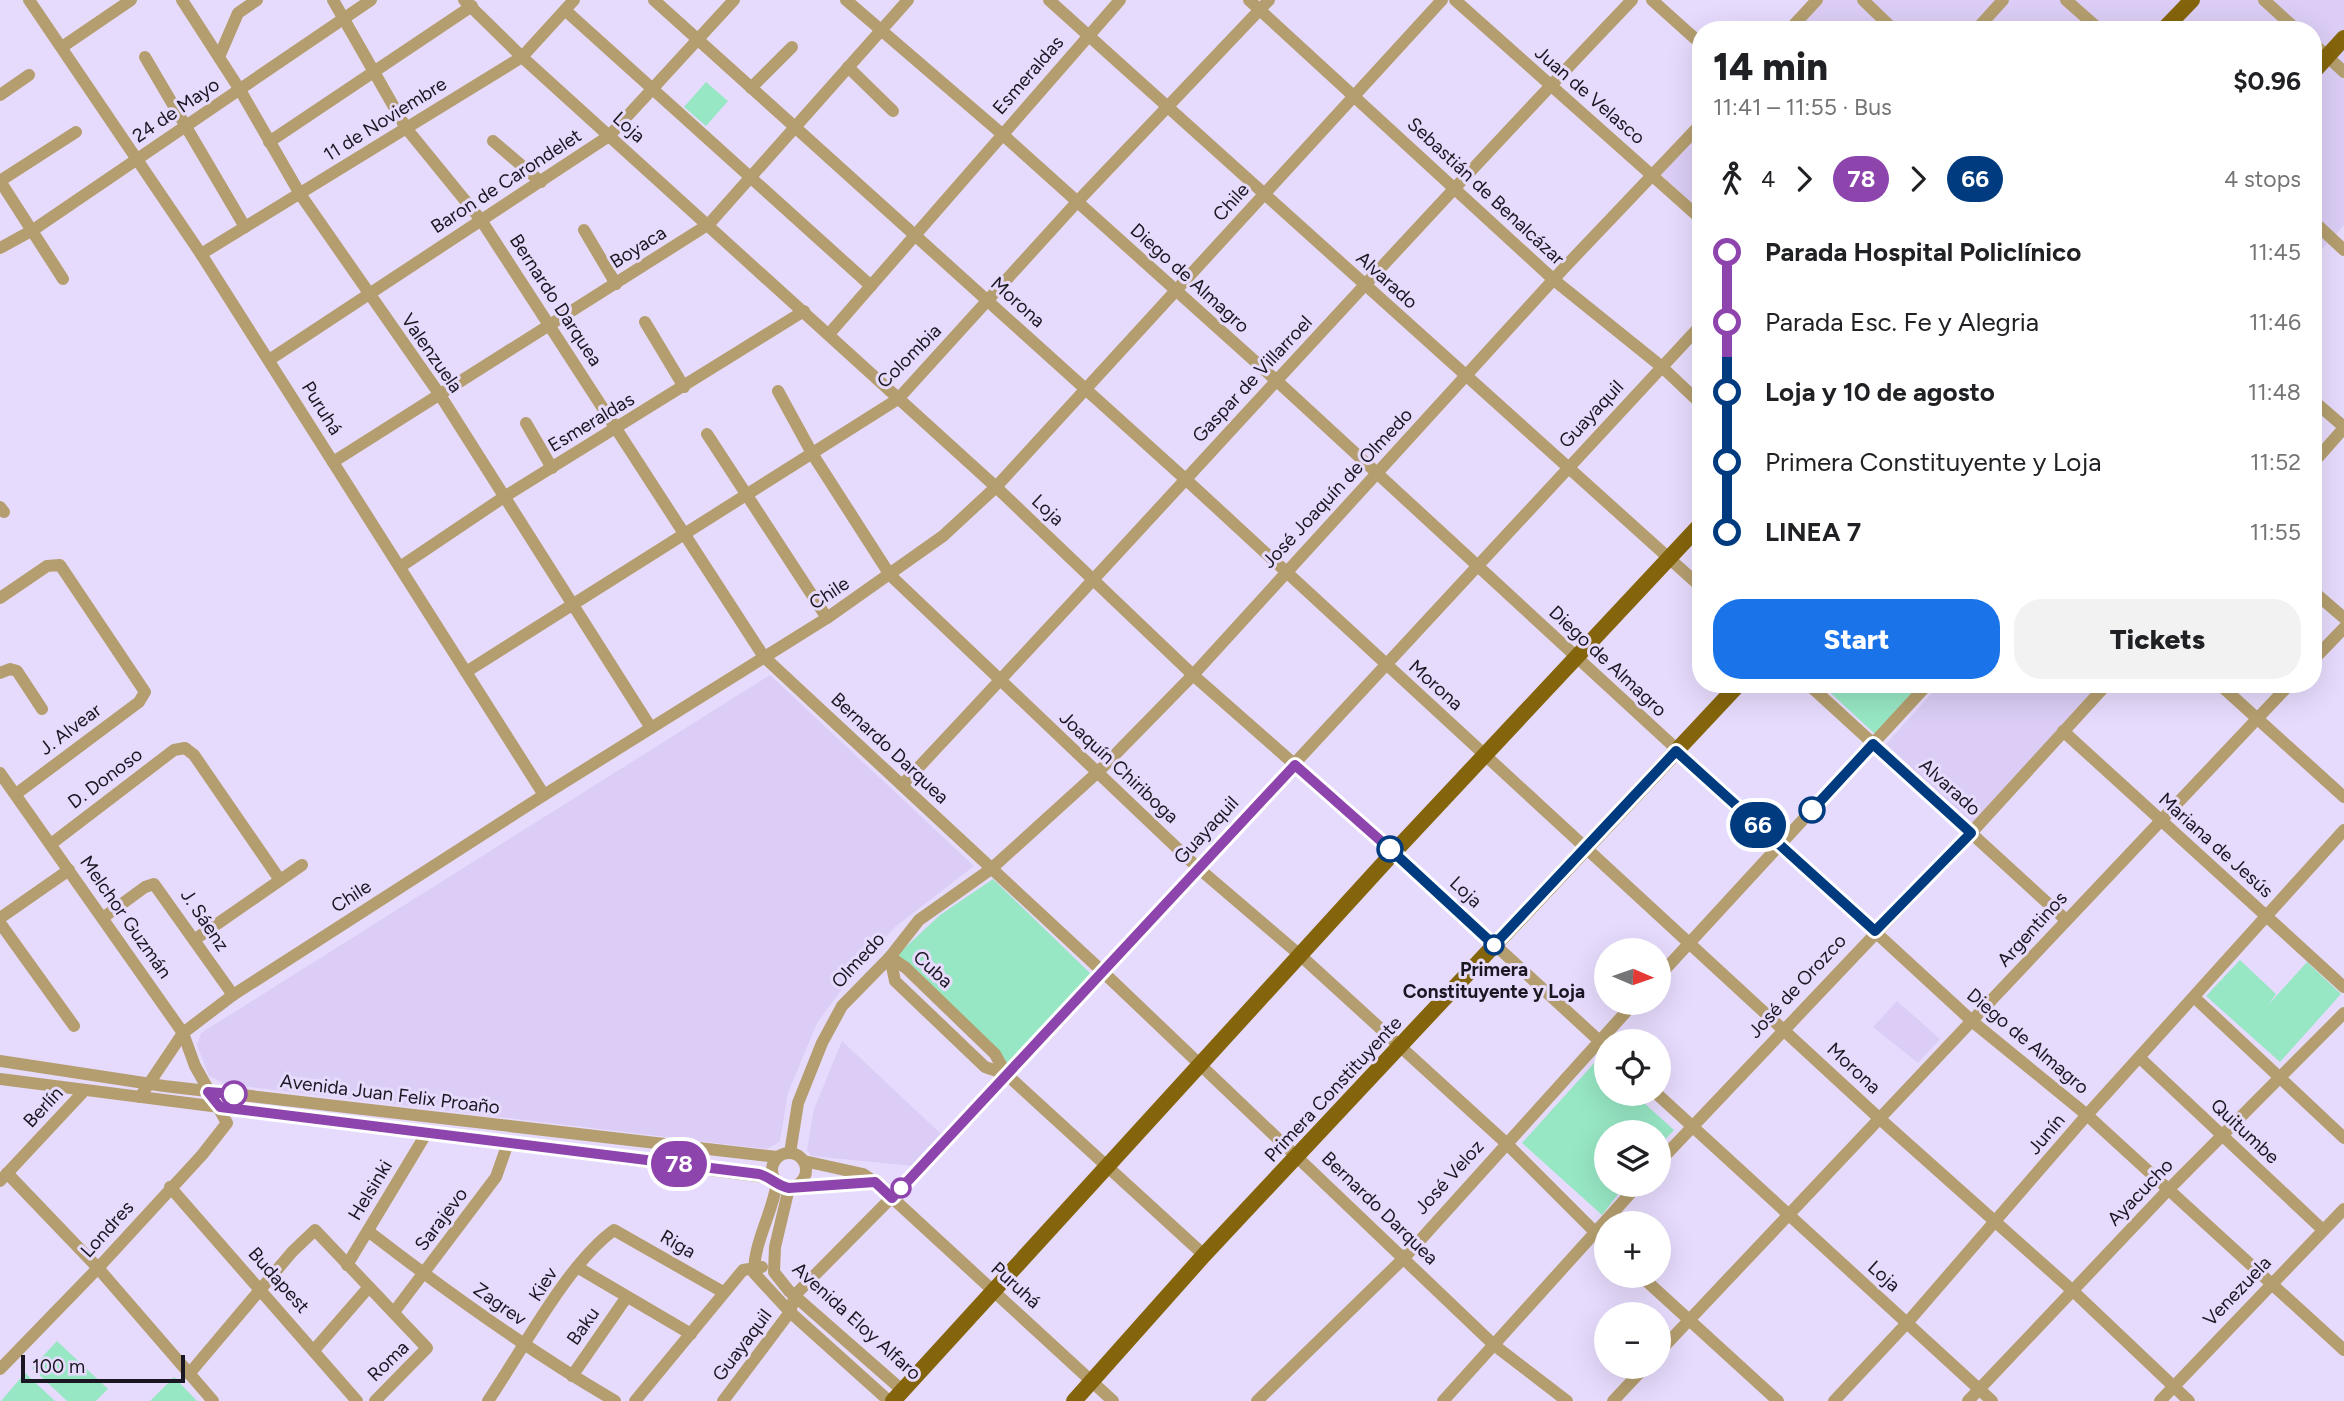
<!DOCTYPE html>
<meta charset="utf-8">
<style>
:root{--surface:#fff;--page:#f2f2f2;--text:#202124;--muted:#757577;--accent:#1a73e8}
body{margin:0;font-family:Figtree,sans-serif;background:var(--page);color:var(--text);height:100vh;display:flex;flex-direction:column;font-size:26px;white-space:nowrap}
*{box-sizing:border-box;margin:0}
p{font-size:23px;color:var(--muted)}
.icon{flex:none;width:38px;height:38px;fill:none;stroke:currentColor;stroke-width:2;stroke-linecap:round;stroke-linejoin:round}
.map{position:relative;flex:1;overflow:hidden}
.drawer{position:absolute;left:1692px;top:21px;width:630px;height:672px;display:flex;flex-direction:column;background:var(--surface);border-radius:28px;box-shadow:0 7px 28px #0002}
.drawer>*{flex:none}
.badge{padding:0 14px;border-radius:23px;font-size:24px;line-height:46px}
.needle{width:46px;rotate:92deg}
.fabs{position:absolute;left:1594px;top:938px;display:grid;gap:14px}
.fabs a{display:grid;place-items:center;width:77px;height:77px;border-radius:50%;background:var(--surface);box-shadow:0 7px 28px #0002;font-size:35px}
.scale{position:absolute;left:21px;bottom:18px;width:164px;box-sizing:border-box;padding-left:7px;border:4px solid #1b1722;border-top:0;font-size:19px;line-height:24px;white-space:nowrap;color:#1b1722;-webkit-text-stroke:5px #e7dbfd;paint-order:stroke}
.map>.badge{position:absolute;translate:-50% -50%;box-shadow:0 0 0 4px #fff}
.legs{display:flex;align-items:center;gap:10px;height:77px;padding:0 21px;font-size:23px}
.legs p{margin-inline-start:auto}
.headline{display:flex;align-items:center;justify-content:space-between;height:119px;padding:0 21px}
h1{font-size:38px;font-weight:800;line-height:52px}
.primary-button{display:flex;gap:14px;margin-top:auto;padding:14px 21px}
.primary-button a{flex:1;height:80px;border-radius:28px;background:var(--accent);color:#fff;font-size:28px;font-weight:800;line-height:80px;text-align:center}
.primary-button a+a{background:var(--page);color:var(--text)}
ul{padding:0 21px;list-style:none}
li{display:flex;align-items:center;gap:24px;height:70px;font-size:26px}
li i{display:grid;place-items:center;width:10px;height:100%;margin:0 9px;background:currentColor}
li i::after{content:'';width:18px;height:18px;margin:-9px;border:5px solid;border-radius:50%;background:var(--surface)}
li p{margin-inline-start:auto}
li:first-child i{background:linear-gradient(#0000 50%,currentColor 0)}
li:last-child i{background:linear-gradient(currentColor 50%,#0000 0)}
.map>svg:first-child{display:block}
</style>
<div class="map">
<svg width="2344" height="1401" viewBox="0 0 2344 1401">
<rect width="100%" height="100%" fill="#e7dbfd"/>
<g fill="#dbcdf5">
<polygon points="1823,0 2344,0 2344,225 2314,258 2314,30 1795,30"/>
<polygon points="1701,127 1701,211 1658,172"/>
<polygon points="770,675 974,866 895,927 859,966 817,1023 788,1093 780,1141 775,1145 766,1149 225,1084 209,1076 197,1045 201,1033"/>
<polygon points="1940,684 2101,684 1973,824 1886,744"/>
<polygon points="1897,1001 1940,1039 1918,1063 1873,1027"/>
<polygon points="842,1041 941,1134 914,1166 811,1156 807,1150 814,1109"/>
</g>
<g fill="#97e7c4">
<polygon points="706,82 728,101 706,126 684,107"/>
<polygon points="1821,684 1920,684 1875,734"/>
<polygon points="993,879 1091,974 1006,1065 894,958 940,915"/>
<polygon points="2240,960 2276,994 2268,1005 2307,962 2341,994 2280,1062 2206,996"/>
<polygon points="1597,1060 1606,1068 1606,1094 1634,1094 1674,1130 1659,1146 1659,1132 1606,1132 1606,1185 1625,1185 1602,1215 1522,1143"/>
<polygon points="57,1341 108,1389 96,1401 67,1401 32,1368"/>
<polygon points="25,1373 55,1401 1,1401"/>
<polygon points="174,1377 197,1401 150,1401"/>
</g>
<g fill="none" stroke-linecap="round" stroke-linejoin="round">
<g stroke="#b49e6f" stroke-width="12">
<polyline points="29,0 201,254 544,795"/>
<polyline points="182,0 240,90 300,194 440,395 651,728"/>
<polyline points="333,0 406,128 481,220 764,657 1103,972 1494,1345 1567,1401"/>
<polyline points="464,0 522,57 996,487 1193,675 1394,852 1606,1047"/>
<polyline points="654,0 1193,486 1880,1119 2073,1291 2189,1401"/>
<polyline points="846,0 1002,134 1278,382 1973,1022 2087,1115 2344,1350"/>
<polyline points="1049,0 1701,587"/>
<polyline points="1249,0 1554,280 1662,367 1701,404"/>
<polyline points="1455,0 1701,219"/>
<polyline points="1652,0 1701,44"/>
<polyline points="1863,0 1894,30"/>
<polyline points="2066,0 2100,30"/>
<polyline points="2264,0 2297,30"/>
<polyline points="565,10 871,286"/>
<polyline points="1789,30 1817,0"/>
<polyline points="1976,30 2003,0"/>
<polyline points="2314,44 2344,72"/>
<polyline points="62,47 131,0"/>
<polyline points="145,57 245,227"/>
<polyline points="219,57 238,13 257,0"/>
<polyline points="848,67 893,111"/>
<polyline points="751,88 792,47"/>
<polyline points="0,95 29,75"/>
<polyline points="493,141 541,182"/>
<polyline points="269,142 472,6"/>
<polyline points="0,181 63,279"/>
<polyline points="0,181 76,132"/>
<polyline points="2314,222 2344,250"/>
<polyline points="584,230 616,284"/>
<polyline points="0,248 33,230 371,0"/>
<polyline points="201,254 522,57 574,0"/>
<polyline points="645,322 684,387"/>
<polyline points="829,334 1120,0"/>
<polyline points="269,360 609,136 734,0"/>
<polyline points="778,391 813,455 890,575 1197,867 1301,956 1506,1143 1606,1243"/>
<polyline points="2314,401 2344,427"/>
<polyline points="526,423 552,468"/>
<polyline points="707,434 827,618"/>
<polyline points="333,462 709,224 908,0"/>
<polyline points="2314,462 2344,428"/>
<polyline points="0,507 4,512"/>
<polyline points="400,567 504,497 804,311"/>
<polyline points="2314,592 2344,618"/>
<polyline points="0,598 47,566 60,565 145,692 139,702 16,794"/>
<polyline points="2314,659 2344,628"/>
<polyline points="466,672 898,399 1077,202 1269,0"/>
<polyline points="0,673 10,669 17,671 42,709"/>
<polyline points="1808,684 2065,919"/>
<polyline points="2219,684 2344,797"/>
<polyline points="2063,731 2344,987"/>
<polyline points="0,773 183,1033 195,1066 227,1123 202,1155 98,1268 0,1369"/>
<path d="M902,785c245,-260 483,-527 730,-785"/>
<polyline points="51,844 174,750 185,748 194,755 280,880"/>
<polyline points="104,917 145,887 154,884 233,995"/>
<polyline points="0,918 69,870"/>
<polyline points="0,923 74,1026"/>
<polyline points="194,940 302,865"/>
<polyline points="890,957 906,968 995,1054 1006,1074 1204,1255"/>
<polyline points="890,957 895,981 985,1067 1006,1074"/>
<polyline points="1659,976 1928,684"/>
<polyline points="2195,998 2344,1138"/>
<polyline points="2141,1059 2323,1230"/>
<polyline points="0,1061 164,1086 777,1157"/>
<polyline points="0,1079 773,1178"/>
<polyline points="1657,1094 1992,1401"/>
<polyline points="140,1097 183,1033 233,995 544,795 827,618 943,536 996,487 1442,0"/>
<circle cx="789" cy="1170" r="17"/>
<polyline points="790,1153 798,1103 822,1043 842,1006 890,957 919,920 991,869 1098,772 1193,675 1564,268 1701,124"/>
<polyline points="804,1161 863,1174 875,1182 1113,1401"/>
<polyline points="1659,1162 1971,833 2107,684"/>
<polyline points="7,1173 98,1268 213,1401"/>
<polyline points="0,1181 85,1090"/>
<path d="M777,1183c-5,31 -23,59 -23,90l36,39 99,89"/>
<polyline points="799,1185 862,1185 875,1182"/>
<polyline points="170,1187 357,1401"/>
<polyline points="789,1188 775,1247 774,1272 789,1291 902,1390"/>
<path d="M368,1231c79,61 161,120 247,170"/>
<polyline points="347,1265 426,1134"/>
<polyline points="577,1267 691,1334"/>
<polyline points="1641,1276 1778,1401"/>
<polyline points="394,1312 496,1177 508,1143"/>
<polyline points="315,1349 369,1287"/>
<polyline points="1659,1352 2290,684"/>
<polyline points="189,1374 292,1252 315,1230 427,1348 375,1401"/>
<polyline points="572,1376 626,1298"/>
<path d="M488,1401c34,-50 79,-137 126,-171l109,62"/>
<polyline points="635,1401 743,1270 762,1267"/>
<polyline points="723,1401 790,1312 795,1295 902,1187 1701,325"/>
<polyline points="1257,1401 1404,1258 1634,1003"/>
<polyline points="1443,1401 1638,1185"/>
<polyline points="1613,1401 1645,1367"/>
<polyline points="1834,1401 1907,1323 2086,1116 2344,830"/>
<polyline points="1968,1401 2168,1190 2344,1013"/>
<polyline points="2160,1401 2344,1209"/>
</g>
<g stroke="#85650b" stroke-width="16">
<polyline points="2163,30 2192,0"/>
<polyline points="2314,71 2344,38"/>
<polyline points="893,1401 1394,852 1701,524"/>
<polyline points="1074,1401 1204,1255 1739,684"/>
</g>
</g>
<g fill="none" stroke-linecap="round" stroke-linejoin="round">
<defs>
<path id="line-1" d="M234,1094l-26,-2 12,15 539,67c12,3 18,12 30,14l86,-6 17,16 403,-433 95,84"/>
<polyline id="line-2" points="1390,849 1494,945 1676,751 1875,931 1971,833 1873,744 1812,810"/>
</defs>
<use href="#line-1" stroke="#fff" stroke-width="16"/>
<use href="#line-2" stroke="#fff" stroke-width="16"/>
<use href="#line-1" stroke="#8e44ad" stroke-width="10"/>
<use href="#line-2" stroke="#003b80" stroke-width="10"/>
</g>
<g fill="#fff" stroke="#003b80" stroke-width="3.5">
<circle cx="1812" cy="810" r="12"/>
<circle cx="1390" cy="849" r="12"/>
<circle cx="1494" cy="945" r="9"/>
</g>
<g fill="#fff" stroke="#8e44ad" stroke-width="3.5">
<circle cx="234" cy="1094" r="12"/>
<circle cx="901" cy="1188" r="9"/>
</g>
<g text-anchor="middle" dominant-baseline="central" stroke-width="6" stroke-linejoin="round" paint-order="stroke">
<g font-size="19" fill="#1b1722" stroke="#e7dbfd">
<text transform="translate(1028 75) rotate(-49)">Esmeraldas</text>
<text transform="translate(1590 95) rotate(41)">Juan de Velasco</text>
<text transform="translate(176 110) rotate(-34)">24 de Mayo</text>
<text transform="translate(385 119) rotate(-32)">11 de Noviembre</text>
<text transform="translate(629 127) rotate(42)">Loja</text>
<text transform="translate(506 181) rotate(-33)">Baron de Carondelet</text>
<text transform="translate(1486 191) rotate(43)">Sebastián de Benalcázar</text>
<text transform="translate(1231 202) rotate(-48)">Chile</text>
<text transform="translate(638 247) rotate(-32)">Boyaca</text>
<text transform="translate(1190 278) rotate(42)">Diego de Almagro</text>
<text transform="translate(1387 280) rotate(42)">Alvarado</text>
<text transform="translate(556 300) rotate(57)">Bernardo Darquea</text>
<text transform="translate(1018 302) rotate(42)">Morona</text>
<text transform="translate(432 353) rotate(55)">Valenzuela</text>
<text transform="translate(909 356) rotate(-45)">Colombia</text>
<text transform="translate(1252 379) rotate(-47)">Gaspar de Villarroel</text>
<text transform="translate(322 408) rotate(58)">Puruhá</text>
<text transform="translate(1591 414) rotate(-47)">Guayaquil</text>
<text transform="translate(591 422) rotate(-31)">Esmeraldas</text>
<text transform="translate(1337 488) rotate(-47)">José Joaquín de Olmedo</text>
<text transform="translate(1048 510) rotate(43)">Loja</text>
<text transform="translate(829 593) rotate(-33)">Chile</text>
<text transform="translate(1608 661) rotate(43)">Diego de Almagro</text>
<text transform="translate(1436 685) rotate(42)">Morona</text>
<text transform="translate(70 729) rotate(-37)">J. Alvear</text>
<text transform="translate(890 748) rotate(43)">Bernardo Darquea</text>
<text transform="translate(1119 767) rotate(43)">Joaquín Chiriboga</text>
<text transform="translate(105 778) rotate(-37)">D. Donoso</text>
<text transform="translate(1950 787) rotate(42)">Alvarado</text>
<text transform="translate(1206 830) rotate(-47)">Guayaquil</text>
<text transform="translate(2216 845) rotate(42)">Mariana de Jesús</text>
<text transform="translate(1466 892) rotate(43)">Loja</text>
<text transform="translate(351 896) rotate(-33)">Chile</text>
<text transform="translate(126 917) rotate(55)">Melchor Guzmán</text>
<text transform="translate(205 920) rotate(56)">J. Sáenz</text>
<text transform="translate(2032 929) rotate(-48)">Argentinos</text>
<text transform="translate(858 960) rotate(-47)">Olmedo</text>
<text transform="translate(933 969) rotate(42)">Cuba</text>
<text transform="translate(1797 986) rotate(-47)">José de Orozco</text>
<text transform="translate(2028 1041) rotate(40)">Diego de Almagro</text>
<text transform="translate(1854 1068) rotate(43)">Morona</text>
<text transform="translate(1333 1089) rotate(-47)">Primera Constituyente</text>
<text transform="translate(390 1094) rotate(7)">Avenida Juan Felix Proaño</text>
<text transform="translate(43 1107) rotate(-47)">Berlín</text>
<text transform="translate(2245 1131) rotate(43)">Quitumbe</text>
<text transform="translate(2046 1134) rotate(-50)">Junín</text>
<text transform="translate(1449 1177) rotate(-48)">José Veloz</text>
<text transform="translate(370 1190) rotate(-59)">Helsinki</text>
<text transform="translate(2140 1192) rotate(-46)">Ayacucho</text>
<text transform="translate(1380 1208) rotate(44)">Bernardo Darquea</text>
<text transform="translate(441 1219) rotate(-53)">Sarajevo</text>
<text transform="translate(107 1229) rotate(-48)">Londres</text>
<text transform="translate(678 1244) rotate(30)">Riga</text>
<text transform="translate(1884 1276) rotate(42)">Loja</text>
<text transform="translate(279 1280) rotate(48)">Budapest</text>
<text transform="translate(543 1284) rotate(-57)">Kiev</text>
<text transform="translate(1016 1285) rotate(42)">Puruhá</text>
<text transform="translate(2237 1291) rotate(-46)">Venezuela</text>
<text transform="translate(500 1304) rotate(35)">Zagrev</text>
<text transform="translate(857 1321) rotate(42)">Avenida Eloy Alfaro</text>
<text transform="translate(583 1326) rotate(-55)">Baku</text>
<text transform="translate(742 1345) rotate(-53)">Guayaquil</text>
<text transform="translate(388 1361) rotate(-44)">Roma</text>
</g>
<g font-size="19" font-weight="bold" fill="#1b1722" stroke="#e7dbfd">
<text x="1494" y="969">Primera<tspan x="1494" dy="22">Constituyente y Loja</tspan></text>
</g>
</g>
</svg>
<div class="fabs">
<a><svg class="needle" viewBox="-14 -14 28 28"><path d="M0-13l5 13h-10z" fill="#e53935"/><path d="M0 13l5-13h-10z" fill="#757577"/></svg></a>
<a><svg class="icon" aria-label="locate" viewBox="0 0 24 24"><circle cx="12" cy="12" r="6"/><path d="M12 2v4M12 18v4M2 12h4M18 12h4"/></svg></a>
<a><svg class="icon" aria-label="layers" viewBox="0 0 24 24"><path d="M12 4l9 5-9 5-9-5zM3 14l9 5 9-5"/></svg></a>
<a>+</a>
<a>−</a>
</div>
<div class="scale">100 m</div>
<b class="badge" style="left:679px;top:1164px;background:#8e44ad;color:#fff">78</b>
<b class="badge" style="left:1758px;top:825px;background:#003b80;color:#fff">66</b>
<section class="drawer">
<div class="headline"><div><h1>14 min</h1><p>11:41 – 11:55 · Bus</p></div><b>$0.96</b></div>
<div class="legs"><svg class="icon" aria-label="walk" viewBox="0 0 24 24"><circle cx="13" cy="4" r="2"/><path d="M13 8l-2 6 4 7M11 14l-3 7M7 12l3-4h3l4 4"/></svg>4<svg class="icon" aria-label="forward" viewBox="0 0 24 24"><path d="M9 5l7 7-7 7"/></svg><b class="badge" style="background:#8e44ad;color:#fff">78</b><svg class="icon" aria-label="forward" viewBox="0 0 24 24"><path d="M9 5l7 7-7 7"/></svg><b class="badge" style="background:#003b80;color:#fff">66</b><p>4 stops</p></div>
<ul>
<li><i style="color:#8e44ad"></i><b>Parada Hospital Policlínico</b><p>11:45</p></li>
<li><i style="color:#8e44ad"></i><span>Parada Esc. Fe y Alegria</span><p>11:46</p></li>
<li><i style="color:#003b80"></i><b>Loja y 10 de agosto</b><p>11:48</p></li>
<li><i style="color:#003b80"></i><span>Primera Constituyente y Loja</span><p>11:52</p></li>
<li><i style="color:#003b80"></i><b>LINEA 7</b><p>11:55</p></li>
</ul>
<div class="primary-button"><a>Start</a><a>Tickets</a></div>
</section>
</div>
